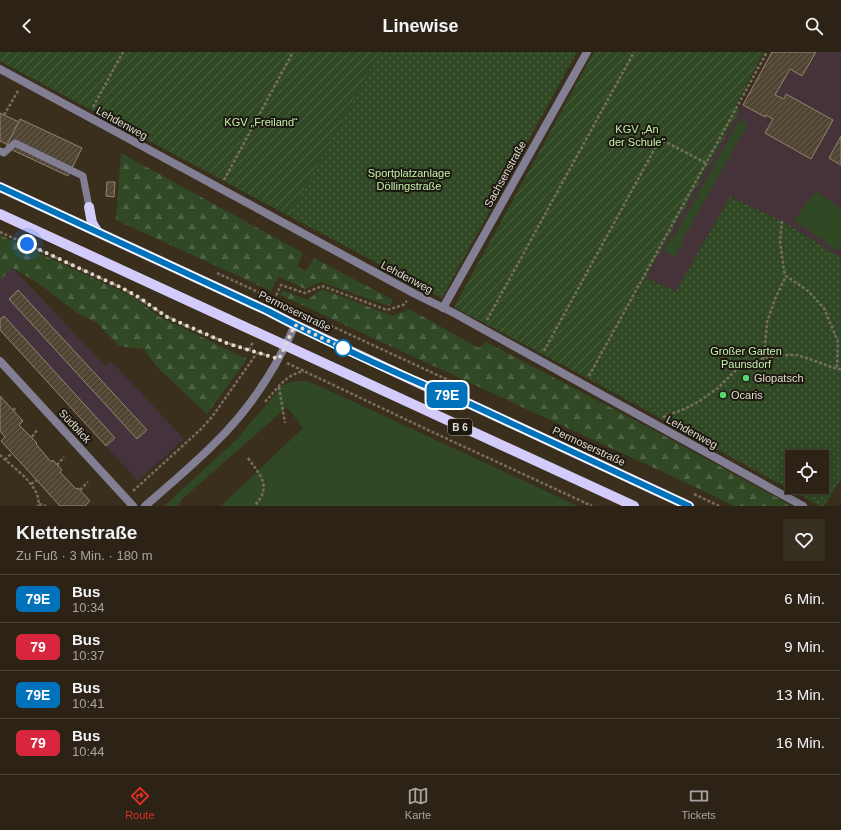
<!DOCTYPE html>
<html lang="de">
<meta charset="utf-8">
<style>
:root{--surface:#2c2316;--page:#382f23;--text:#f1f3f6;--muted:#a6a4a1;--line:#484035;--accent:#d93025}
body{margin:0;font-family:Arial,sans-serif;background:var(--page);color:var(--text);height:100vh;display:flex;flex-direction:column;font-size:15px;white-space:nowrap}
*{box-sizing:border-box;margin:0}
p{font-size:13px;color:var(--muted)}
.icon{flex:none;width:22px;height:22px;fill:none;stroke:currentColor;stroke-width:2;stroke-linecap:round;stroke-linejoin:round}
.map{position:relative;height:454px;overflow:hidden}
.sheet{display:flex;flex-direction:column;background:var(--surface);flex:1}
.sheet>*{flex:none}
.badge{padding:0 8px;border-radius:6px;font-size:14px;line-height:26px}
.fabs{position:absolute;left:785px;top:398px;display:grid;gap:8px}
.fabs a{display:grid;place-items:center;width:44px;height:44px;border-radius:0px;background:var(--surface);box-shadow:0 2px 10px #0003,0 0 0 1px var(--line);font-size:20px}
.you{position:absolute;width:20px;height:20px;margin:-10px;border:3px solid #fff;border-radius:50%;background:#1a73e8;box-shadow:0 0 0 6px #1a73e833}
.map>.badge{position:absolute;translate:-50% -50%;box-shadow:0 0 0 2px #fff}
.round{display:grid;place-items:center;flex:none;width:42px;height:42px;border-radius:0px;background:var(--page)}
.head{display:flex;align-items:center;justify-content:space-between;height:68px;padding:0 16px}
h1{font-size:19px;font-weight:600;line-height:30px}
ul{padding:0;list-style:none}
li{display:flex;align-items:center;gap:12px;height:48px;padding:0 16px;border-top:1px solid var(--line)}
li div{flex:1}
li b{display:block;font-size:15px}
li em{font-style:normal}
li .badge{min-width:44px;font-weight:700;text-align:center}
header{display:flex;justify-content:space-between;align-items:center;height:52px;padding:0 16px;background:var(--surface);font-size:18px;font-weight:600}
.menu{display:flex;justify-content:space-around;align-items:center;height:56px;border-top:1px solid var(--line);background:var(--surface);font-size:11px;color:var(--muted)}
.menu a{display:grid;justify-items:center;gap:2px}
.menu .on{color:var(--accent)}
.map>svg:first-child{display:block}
</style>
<header><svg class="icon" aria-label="back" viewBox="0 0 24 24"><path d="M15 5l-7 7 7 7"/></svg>Linewise<svg class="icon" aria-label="search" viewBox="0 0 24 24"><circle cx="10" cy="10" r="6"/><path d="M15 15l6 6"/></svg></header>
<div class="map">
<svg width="841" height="454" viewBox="0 0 841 454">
<defs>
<pattern id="forest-firs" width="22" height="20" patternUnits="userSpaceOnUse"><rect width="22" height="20" fill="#304924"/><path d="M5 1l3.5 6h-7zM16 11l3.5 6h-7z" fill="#4e6343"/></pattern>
<pattern id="park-dots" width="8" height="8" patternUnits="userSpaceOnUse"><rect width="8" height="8" fill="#304924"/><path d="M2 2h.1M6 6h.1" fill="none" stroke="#4e6343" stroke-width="1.8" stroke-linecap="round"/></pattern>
<pattern id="garden-furrows" width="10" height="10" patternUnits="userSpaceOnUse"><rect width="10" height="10" fill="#304924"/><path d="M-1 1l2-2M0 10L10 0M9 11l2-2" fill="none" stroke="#4e6343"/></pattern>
<pattern id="building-hatch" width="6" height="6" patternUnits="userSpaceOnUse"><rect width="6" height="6" fill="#504532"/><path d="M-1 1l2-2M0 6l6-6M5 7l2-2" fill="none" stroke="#695f4e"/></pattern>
</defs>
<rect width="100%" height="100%" fill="#3a2f1d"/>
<polygon fill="#44333d" points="13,216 105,314 111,309 184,387 138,429 0,278 0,228"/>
<polygon fill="#463239" points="771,0 841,0 841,206 782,169 730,145 676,239 646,226"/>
<g fill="#304924">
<polygon points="740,67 748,72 682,189 683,190 675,205 664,199 672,184 674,185"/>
<polygon points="816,139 841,157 841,194 837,199 794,168"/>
<polygon points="295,329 307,329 339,343 578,454 221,454 303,376 287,355 181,448 178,454 164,454 236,388 283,333 286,351 283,333"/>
</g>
<g fill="url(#forest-firs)">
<polygon points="121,101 303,201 297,215 306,219 314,206 393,248 389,254 321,230 305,237 279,225 271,239 116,168"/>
<polygon points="0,183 132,244 158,264 247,307 207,362 157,315 144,297 119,294 97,271 77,261 38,231 13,216 0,228"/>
<polygon points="322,237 393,264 409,257 479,296 486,290 648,375 792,454 734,454 704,439 280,243 282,238 307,248"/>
</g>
<g fill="url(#park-dots)" fill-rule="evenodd">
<polygon points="380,0 577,0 442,246 289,164"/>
<path d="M730,145l52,24 59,37v221l-17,27h-4l-231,-127 57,-101 30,13zM792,405h30v30h-30z"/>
</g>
<g fill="url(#garden-furrows)">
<polygon points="0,0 380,0 289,164 0,9"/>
<polygon points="594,0 764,0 735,55 740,58 589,327 454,255"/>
</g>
<g fill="url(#building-hatch)" stroke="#918570">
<polygon points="772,0 816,0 802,24 790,17 775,43 784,47 786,42 833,68 811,107 765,81 773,67 766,63 765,65 743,53"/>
<polygon points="0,61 19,70 8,93 0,89"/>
<polygon points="20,67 82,96 68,124 6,95"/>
<polygon points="841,84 841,113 829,106"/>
<polygon points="107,130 115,130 114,145 106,144"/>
<polygon points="18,238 147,378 137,387 9,247"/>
<polygon points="4,264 115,386 106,394 0,278 0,267"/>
<polygon points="0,344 23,369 19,373 37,391 36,392 51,410 53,408 62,418 60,420 76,437 78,436 90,449 85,454 60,454 1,389 5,385 0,379"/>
</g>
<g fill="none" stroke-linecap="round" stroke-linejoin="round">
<g stroke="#776e5e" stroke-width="2.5" stroke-dasharray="3 2" stroke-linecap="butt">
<polyline points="93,55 123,0"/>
<polyline points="4,63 18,39"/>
<polyline points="224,128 293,0"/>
<polyline points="782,169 780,189 784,219 786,224 808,239 824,256 838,290 837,317"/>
<path d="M0,180l120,55c16,9 31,20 47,29 31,18 68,30 102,40"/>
<polyline points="217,221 459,333"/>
<polyline points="274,248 281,233 305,241 322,234 387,258 403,253 407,249"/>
<polyline points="487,268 634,0"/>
<polyline points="249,298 253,290"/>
<polyline points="544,299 660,87 706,111"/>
<polyline points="764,306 767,270 775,247 786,224"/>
<polyline points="287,311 428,378 592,454"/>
<polyline points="589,324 767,0"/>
<polyline points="279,335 285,371"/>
<path d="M265,350c13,-14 20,-27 39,-31"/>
<polyline points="13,358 17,355"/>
<polyline points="663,365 682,358 698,350 718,336 735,319 764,306 783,303 798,303 837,317 841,317"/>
<polyline points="32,385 38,377"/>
<path d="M0,403c12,12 43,32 38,51"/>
<path d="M248,406c12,17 25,29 6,48"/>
<polyline points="5,408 12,401"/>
<polyline points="57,413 64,405"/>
<polyline points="31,432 37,428"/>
<polyline points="80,438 88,430"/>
<polyline points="133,439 200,378 212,365 257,301"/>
<polyline points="694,442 719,454"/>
<polyline points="39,452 46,454"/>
</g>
<polyline stroke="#827e94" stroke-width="7" points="0,99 4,101 15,91 83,124 89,155"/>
<g stroke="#827e94" stroke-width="8">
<polyline points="0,17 415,242 454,261 803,454"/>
<polyline points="443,256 587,0"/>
<polyline points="0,309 133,454"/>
<path d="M145,454c23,-20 47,-40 69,-62 34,-33 62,-75 81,-119"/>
</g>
<g stroke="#d3cbf9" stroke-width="10">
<polyline points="0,135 268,259 295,273 427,335 457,346 689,454"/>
<polyline points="89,155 92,171 97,179"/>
<polyline points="0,162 634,454"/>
</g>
</g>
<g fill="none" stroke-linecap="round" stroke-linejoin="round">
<defs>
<path id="line" d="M0,135l268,124c32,17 64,32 96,47 31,14 61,28 93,40l232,108"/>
</defs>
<use href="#line" stroke="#fff" stroke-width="9"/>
<use href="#line" stroke="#0072bc" stroke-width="6"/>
<polyline stroke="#e0dace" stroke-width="4" stroke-dasharray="0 7.2" points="27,192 120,235 137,244 167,265 229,292 279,307 295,273 343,296"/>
</g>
<circle fill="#fff" stroke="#0072bc" stroke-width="2" cx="343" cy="296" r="8"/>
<g fill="#56d671" stroke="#1d1810" stroke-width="1.5">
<circle cx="746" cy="326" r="4"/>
<circle cx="723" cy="343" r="4"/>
</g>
<g text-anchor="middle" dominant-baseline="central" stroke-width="4" stroke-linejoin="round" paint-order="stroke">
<rect fill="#1d1810" stroke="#a6a095" stroke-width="1" x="448" y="367" width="24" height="16" rx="3"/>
<g font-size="10" font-weight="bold" fill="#e0dace">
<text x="460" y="375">B 6</text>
</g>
<g font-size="11" fill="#c2f2ab" stroke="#1d1810">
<text x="261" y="70">KGV „Freiland“</text>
<text x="637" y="77">KGV „An<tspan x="637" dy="13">der Schule“</tspan></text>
<text x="409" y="121">Sportplatzanlage<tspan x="409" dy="13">Döllingstraße</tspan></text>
<text x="746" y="299">Großer Garten<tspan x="746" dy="13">Paunsdorf</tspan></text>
</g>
<g font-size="11" fill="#e0dace" stroke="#1d1810">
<text transform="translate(122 71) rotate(29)">Lehdenweg</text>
<text transform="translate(505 122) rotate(-61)">Sachsenstraße</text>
<text transform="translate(407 225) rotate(28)">Lehdenweg</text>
<text transform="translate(295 259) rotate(26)">Permoserstraße</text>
<text transform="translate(75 374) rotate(47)">Südblick</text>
<text transform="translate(692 380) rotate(29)">Lehdenweg</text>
<text transform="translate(589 394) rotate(25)">Permoserstraße</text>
</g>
<g font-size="11" fill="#e0dace" stroke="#1d1810" text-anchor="start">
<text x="754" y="326">Glopatsch</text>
<text x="731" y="343">Ocaris</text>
</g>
</g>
</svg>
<div class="fabs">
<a><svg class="icon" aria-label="locate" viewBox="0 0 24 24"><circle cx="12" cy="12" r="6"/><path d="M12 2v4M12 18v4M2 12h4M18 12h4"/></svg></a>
</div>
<div class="you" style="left:27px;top:192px"></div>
<b class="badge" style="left:447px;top:343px;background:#0072bc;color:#fff">79E</b>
</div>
<section class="sheet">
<div class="head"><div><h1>Klettenstraße</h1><p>Zu Fuß · 3 Min. · 180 m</p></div><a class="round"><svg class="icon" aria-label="heart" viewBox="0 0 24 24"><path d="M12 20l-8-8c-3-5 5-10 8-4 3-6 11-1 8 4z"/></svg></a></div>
<ul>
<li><span class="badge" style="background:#0072bc;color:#fff">79E</span><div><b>Bus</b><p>10:34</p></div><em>6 Min.</em></li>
<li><span class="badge" style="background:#d7263d;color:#fff">79</span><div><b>Bus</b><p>10:37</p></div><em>9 Min.</em></li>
<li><span class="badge" style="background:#0072bc;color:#fff">79E</span><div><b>Bus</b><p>10:41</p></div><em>13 Min.</em></li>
<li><span class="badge" style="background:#d7263d;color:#fff">79</span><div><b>Bus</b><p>10:44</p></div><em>16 Min.</em></li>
</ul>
</section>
<nav class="menu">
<a class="on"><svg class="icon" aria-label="directions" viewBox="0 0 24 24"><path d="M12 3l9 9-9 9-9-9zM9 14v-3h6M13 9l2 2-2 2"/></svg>Route</a>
<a><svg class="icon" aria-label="map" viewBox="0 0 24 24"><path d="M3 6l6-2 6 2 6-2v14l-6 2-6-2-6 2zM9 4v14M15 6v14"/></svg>Karte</a>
<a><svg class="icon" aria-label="tickets" viewBox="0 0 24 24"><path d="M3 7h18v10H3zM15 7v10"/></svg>Tickets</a>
</nav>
